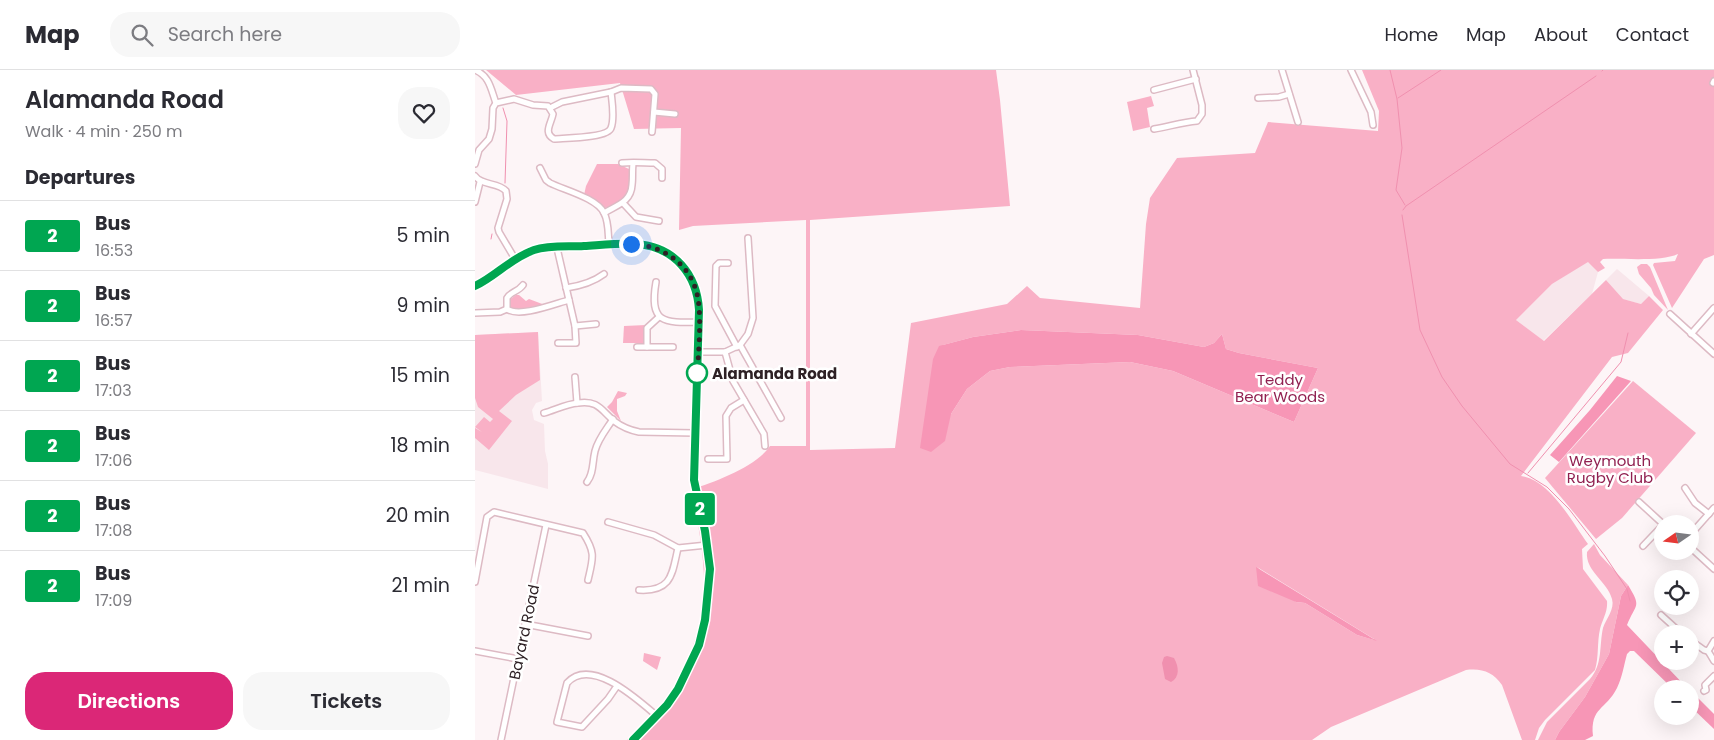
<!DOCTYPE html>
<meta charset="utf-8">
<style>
:root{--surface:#fff;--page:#f7f7f7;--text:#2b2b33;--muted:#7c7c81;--line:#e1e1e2;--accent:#db2777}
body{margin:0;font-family:Poppins,sans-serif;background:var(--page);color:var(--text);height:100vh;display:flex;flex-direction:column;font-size:19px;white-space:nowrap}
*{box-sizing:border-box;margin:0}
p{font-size:16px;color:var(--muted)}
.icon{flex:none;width:28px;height:28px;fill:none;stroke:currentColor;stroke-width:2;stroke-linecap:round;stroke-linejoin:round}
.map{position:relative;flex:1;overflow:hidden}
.panel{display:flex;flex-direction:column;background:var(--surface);width:475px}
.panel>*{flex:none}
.badge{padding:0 10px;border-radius:4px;font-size:18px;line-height:32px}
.needle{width:32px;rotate:256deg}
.controls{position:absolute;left:1179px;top:445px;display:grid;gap:10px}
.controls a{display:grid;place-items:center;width:45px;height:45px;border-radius:50%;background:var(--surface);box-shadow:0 5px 20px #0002;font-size:25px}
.you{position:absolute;width:25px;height:25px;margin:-12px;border:4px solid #fff;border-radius:50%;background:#1a73e8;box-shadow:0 0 0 8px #1a73e833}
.map>.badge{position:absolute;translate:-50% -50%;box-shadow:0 0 0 2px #fff}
h2{padding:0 25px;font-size:19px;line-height:45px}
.round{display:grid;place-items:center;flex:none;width:52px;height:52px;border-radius:20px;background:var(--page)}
.head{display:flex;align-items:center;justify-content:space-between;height:85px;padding:0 25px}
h1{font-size:24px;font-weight:600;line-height:38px}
.primary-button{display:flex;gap:10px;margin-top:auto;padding:10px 25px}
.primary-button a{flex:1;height:58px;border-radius:20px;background:var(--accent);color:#fff;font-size:20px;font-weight:600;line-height:58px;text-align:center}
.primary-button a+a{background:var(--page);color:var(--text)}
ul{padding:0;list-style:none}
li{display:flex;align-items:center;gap:15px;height:70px;padding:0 25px;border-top:1px solid var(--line)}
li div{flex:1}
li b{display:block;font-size:19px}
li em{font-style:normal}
li .badge{min-width:55px;font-weight:700;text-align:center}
header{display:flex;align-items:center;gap:30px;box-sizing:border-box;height:70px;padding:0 25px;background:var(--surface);border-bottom:1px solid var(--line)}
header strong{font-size:24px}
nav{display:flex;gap:28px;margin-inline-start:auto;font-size:18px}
.search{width:350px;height:45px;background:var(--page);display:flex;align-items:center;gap:12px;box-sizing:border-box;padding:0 18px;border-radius:20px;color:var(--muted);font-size:19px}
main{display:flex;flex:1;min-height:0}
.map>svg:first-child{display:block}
</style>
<header>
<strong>Map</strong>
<div class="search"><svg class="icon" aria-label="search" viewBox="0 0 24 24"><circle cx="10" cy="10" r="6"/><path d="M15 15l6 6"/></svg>Search here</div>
<nav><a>Home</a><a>Map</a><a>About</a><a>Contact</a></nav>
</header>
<main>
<section class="panel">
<div class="head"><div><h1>Alamanda Road</h1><p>Walk · 4 min · 250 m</p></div><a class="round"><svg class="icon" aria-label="heart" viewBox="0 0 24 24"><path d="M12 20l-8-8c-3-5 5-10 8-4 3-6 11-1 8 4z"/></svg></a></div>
<h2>Departures</h2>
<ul>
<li><span class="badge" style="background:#00a651;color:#fff">2</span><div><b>Bus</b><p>16:53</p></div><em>5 min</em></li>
<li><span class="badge" style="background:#00a651;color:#fff">2</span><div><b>Bus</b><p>16:57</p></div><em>9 min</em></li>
<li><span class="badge" style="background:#00a651;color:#fff">2</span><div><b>Bus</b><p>17:03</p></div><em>15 min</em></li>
<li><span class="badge" style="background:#00a651;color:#fff">2</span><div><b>Bus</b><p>17:06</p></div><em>18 min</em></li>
<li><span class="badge" style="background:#00a651;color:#fff">2</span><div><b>Bus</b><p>17:08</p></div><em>20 min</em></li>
<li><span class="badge" style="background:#00a651;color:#fff">2</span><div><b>Bus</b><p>17:09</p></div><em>21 min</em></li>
</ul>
<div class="primary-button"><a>Directions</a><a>Tickets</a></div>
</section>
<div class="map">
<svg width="1239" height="670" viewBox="0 0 1239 670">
<rect width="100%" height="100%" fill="#fdf5f7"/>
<g fill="#f8e6eb">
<polygon points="1113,191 1123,202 1117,224 1068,271 1041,250 1077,214"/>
<polygon points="1142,199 1174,226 1166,234 1147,229 1131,210"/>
<polygon points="63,262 67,331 61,333 57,340 59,350 69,354 70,381 73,394 73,419 0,400 0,265"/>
</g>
<g fill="#f9b0c6" fill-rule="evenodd">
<path d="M11,0h510l4,30 10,106 -200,14v230l85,-2 16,-125 96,-19 20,-18 13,12 100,10 6,-84 4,-26 27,-40 78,-5 13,-31 110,9 1,-20 -17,-41h352v185l-10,4 -32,49 -19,-43 1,-2 21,-2 3,-7c-17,8 -55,4 -75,5l-3,3 5,6 -7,4 -10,-10 -36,22 -36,36 28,21 62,-61 17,19 18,5 8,-8 14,14 -35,43 -16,4 -91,119c29,4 51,46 67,68l-6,5 1,20 24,32c1,11 -5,19 -7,28 -3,13 -1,28 -5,41l-50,50 -6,8 -4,12h-13l-20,-55c-9,-13 -20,-17 -36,-15l-135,57 -19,13h-685c14,-14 34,-31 44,-48 19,-31 32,-68 33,-104 1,-33 -7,-67 -12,-99 23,-7 65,-23 78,-43h36v-226l-113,6 -14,4 2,-102 -47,1 -14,-46 -104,12zM546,260l117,5 66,12 10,-4 8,-9 4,15 13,4 79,15 -24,54 -121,-51 -43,-9 -120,5 -20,4 -23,18 -16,25 -8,-69 30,-8zM782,497l117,72v1l-17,-5 -52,-32 -9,-1z"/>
<polygon points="676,26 679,36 672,38 675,57 658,61 652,32"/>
<path d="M122,94h21l11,5c2,22 -1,34 -24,39l-21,-13 2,-9z"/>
<polygon points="1166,194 1172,194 1175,197 1193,240 1179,225 1176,218 1164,204 1162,197"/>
<polygon points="41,225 44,225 51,231 54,229 70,235 43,241 35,239 34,230"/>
<polygon points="171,255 169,273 148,273 149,256"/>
<polygon points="63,262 65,310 41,325 24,341 37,351 14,380 0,368 0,358 7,362 0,357 9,347 15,352 18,349 3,337 0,328 0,265"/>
<polygon points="1158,311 1221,363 1147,448 1121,469 1070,408"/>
<polygon points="143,321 152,323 150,326 142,329 142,341 146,351 132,337 137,332"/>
<path d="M1119,474l6,11 28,30 -7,11 -12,58 -24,43 -26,35 -4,8h-17l9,-18 43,-43c13,-15 9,-33 13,-51 3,-9 12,-19 9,-29 -4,-17 -27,-28 -25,-47z"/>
<polygon points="169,583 186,587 182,600 168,591"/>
</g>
<g fill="#f796b6">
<polygon points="546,260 663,265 729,277 739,273 747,264 751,279 764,283 843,298 819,352 698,301 655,292 535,297 515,301 492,319 476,344 470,371 456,382 445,378 458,289 464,276 498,267"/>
<polygon points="1142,306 1156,311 1084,392 1075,385 1115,340"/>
<polygon points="781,497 902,571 882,565 830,533 821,532 783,516"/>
<path d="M1153,515c14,23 8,18 -1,40l61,64h-15l-39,-38h-4l-3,3c-3,11 -5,24 -10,34 -11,22 -27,19 -24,48l-8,4h-30l4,-8 26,-35 24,-43 12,-58z"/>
<polygon points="1215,620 1239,644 1239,659 1215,636"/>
</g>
<path fill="#f090af" d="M692,586l7,2c5,9 6,19 -3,24l-6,-3 -3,-16 2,-6z"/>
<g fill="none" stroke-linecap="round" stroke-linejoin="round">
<g stroke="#f090af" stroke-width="1">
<polyline points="915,0 922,29 927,78 921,120 930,135"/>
<polyline points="1127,1 1128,0"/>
<polyline points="923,28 966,0"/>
<polyline points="28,38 32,51 30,113"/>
<polyline points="928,140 931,136 1121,6"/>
<polyline points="927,145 945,260 967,307 987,336 1035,394 1072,417 1094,439 1130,486 1152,519 1155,531"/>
<polyline points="16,169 17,164"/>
<polyline points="1053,403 1146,292 1153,263"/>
</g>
<defs>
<g id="street">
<path d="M0,0c15,6 16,20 21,33"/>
<polyline points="807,0 823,52"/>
<polyline points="876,0 896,42 898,55"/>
<polyline points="1238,13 1239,11"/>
<polyline points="679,20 721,9"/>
<polyline points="783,28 804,27 814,24"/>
<polyline points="75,38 87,32 136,22 146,18 176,19 180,24 177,62"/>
<polyline points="179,42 200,44"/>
<path d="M679,59c14,-2 28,-7 43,-8l5,-7v-9l-9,-35"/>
<path d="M147,93c11,-1 22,0 33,0l7,6v9"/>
<path d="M0,94l4,-14 10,-11 3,-10 1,-21 3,-5 18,-4 19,6 15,1 5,8c-2,10 -10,19 1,25 11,-1 54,-1 57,-11 4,-10 1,-26 0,-36"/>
<path d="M65,98l6,12 4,3c14,7 47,15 54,30 5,9 4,22 5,31"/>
<path d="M0,106c7,10 23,6 31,15l1,8 -9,29 1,4 16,27"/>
<polyline points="0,132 5,112"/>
<polyline points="148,133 161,147 184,151"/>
<path d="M129,143c13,-8 27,-11 28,-28 1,-7 0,-14 1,-21"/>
<polyline points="82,178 100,256 101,273 83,273"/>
<polyline points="253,193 244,193 241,196 240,236 262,277"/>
<path d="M181,212c-7,41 7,41 43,40"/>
<path d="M48,215c-5,7 -13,7 -16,13v11c12,9 47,-5 62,-9"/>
<path d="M0,216c21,-10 36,-28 59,-36 15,-5 34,-3 50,-4 17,-1 36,-3 53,-2 37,3 60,32 62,67l-5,169 11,51 5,38 -5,51 -6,25 -21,44 -11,16 -34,35"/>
<path d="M91,218c14,-2 26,-5 38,-14"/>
<polyline points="0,243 25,242 32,239"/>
<polyline points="1195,244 1239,284"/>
<polyline points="100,256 121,254"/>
<polyline points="1216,264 1239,238"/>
<polyline points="265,275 306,348"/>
<polyline points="162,277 198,277"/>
<polyline points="172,277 172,258 184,247"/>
<polyline points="223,282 250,282 265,275 273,264 278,248 273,168"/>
<polyline points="250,282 258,311 289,364 290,376"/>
<polyline points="100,307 102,333"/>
<path d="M69,343c11,-3 22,-9 34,-10 20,-3 23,7 36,18 8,6 15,9 25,11l56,1"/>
<polyline points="233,389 252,389 251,346 256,338 269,330"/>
<path d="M112,412c7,-9 5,-19 8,-31 3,-12 11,-21 18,-32"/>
<polyline points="1210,418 1220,433 1234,444"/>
<polyline points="1164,432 1188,454"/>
<polyline points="133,452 179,465 203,478 232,475"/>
<polyline points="1215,465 1239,438"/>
<polyline points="1168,476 1188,455"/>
<polyline points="1215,477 1239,499"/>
<path d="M0,512l12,-65 7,-5 89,21c13,20 10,25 5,47"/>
<path d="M164,520c33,2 33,-16 39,-42"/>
<polyline points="1186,545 1207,564"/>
<polyline points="50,554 113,566"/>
<polyline points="1215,570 1229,580 1233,581"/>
<polyline points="1239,571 1233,581 1239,591"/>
<polyline points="0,581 43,589"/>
<path d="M142,616l-9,13 -26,28 -25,-5 10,-39c24,-27 71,17 90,33"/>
<polyline points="1229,621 1231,620 1230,615 1239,606"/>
<polyline points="26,670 71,455"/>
</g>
</defs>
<use href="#street" stroke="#ddbac4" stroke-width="8"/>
<use href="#street" stroke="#fff" stroke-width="5"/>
</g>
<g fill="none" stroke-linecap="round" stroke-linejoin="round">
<defs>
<path id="line" d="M0,216c21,-10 36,-28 59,-36 15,-5 34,-3 50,-4 17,-1 36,-3 53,-2 38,3 60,31 62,66l-5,170 11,51 5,38 -5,51 -6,25 -21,44 -11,16 -34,35"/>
</defs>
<use href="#line" stroke="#fff" stroke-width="11"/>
<use href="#line" stroke="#00a651" stroke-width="8"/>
<path stroke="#2e2125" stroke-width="5" stroke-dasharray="0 9" d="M156,174c29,1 56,17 65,46 7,22 2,66 1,89v-6"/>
</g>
<circle fill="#fff" stroke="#00a651" stroke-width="2.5" cx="222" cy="303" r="10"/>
<g text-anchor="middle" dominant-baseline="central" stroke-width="5" stroke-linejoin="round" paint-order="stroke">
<g font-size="15" font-weight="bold" fill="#2e2125" stroke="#fff" text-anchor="start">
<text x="237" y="303">Alamanda Road</text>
</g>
<g font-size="15" fill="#912151" stroke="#fff">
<text x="805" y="309">Teddy<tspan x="805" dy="17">Bear Woods</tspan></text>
<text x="1135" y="390">Weymouth<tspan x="1135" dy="17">Rugby Club</tspan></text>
</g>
<g font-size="15" fill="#2e2125" stroke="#fff">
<text transform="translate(49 562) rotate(-78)">Bayard Road</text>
</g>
</g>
</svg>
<div class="controls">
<a><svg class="needle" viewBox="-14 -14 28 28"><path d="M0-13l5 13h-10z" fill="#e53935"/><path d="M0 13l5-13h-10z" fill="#7c7c81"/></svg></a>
<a><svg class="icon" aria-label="locate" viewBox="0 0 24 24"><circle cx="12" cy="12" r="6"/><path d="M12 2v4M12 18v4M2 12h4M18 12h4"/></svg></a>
<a>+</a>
<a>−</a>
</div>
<div class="you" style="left:156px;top:174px"></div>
<b class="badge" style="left:225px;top:439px;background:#00a651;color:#fff">2</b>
</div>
</main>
